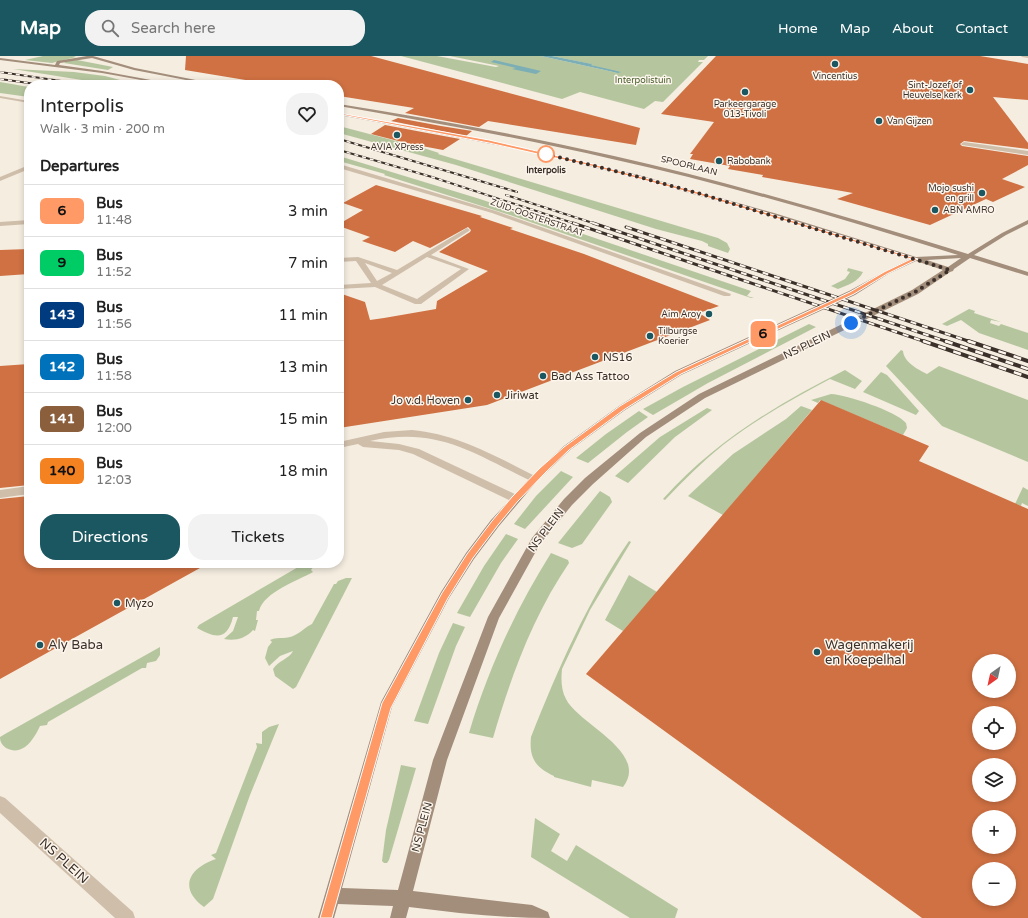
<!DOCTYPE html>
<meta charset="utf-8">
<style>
:root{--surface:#fff;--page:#f2f2f2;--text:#222;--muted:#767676;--line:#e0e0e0;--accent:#1b5761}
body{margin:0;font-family:"Varela Round",sans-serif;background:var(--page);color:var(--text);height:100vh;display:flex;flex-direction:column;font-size:15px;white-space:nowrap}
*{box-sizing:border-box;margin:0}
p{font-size:13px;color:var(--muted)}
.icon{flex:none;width:22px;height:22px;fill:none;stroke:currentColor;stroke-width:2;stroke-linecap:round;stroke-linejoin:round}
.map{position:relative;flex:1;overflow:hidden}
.sheet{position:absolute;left:24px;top:24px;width:320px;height:488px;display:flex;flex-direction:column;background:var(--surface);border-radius:16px;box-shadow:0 2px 6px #0003}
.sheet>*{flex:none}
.badge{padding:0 8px;border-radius:6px;font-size:14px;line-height:26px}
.needle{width:26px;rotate:213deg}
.tools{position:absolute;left:972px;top:598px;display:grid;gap:8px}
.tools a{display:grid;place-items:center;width:44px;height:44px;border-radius:50%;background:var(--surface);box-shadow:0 2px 6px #0003;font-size:20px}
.you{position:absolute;width:20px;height:20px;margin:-10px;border:3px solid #fff;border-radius:50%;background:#1a73e8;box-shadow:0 0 0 6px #1a73e833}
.map>.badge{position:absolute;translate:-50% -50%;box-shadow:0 0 0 2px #fff}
h2{padding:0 16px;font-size:15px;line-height:36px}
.round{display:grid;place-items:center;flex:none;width:42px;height:42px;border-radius:16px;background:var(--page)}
.head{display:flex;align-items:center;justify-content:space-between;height:68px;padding:0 16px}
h1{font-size:19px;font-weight:600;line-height:30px}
.button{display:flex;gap:8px;margin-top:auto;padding:8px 16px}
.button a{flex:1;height:46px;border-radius:16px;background:var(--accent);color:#fff;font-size:16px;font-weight:600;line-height:46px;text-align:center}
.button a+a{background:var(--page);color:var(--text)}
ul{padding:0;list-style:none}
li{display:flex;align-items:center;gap:12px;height:52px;padding:0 16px;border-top:1px solid var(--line)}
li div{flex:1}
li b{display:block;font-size:15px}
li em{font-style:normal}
li .badge{min-width:44px;font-weight:700;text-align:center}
header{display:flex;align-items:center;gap:24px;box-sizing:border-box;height:56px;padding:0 20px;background:var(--accent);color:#fff}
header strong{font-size:19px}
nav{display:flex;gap:22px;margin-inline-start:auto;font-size:14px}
.search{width:280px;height:36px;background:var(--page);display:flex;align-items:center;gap:10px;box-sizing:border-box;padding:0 14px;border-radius:16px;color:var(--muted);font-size:15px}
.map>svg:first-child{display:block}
</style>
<header>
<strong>Map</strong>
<div class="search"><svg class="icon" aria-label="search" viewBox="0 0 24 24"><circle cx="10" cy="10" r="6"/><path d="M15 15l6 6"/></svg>Search here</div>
<nav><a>Home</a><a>Map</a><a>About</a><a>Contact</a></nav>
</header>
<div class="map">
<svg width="1028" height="862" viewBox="0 0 1028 862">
<rect width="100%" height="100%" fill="#f5ede0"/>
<g fill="#b5c69e">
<polygon points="43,0 74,0 76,1 52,7 25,4"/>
<polygon points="401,0 437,0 496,11 499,10 450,0 541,0 618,17 591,9 591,8 552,0 708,0 704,4 699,4 698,6 703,6 663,46 655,45 644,53 580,36 562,43"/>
<polygon points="77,4 113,11 108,14 64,7 67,5"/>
<polygon points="13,13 74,16 105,20 139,29 113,29"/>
<polygon points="0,26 29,31 29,41 0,37"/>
<polygon points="339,70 415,90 408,87 439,97 438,98 718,182 727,187 730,193 728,197 708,190 708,188 702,185 656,173 456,109 339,77"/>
<polygon points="339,100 480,143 751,235 747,240 754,242 751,242 510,159 384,119 385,118 339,105"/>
<path d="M848,212l15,4c-5,10 -15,13 -25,17l-7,-3 14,-7 5,-7 -3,-1z"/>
<polygon points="969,253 975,255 974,257 1001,266 991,264 990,267 999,270 1001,268 1028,277 1028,294 979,277 961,264 947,270 942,268"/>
<polygon points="809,268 816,271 708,327 653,359 643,353 683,331"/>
<path d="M901,294l2,1c1,11 14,18 24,23l12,-8 89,34v62l-86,-36 -56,-60z"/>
<path d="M845,314l17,11 -7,8 -25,-10c-37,20 -74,40 -107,66 -21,17 -40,36 -58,55l-2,-1c51,-57 114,-95 182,-129z"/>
<polygon points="881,316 887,319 919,355 916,359 863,336"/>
<path d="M831,338c16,1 65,17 75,29l1,5 -4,7 -83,-35 -2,3 -7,-3z"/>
<polygon points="801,350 812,354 723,459 688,440 733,398 786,363"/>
<polygon points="707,352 712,354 675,381 628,427 615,420 660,381"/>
<polygon points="639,355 648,361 627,376 588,407 576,402 606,378"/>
<polygon points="561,415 573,421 525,473 514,468 536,440"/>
<polygon points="1023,431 1028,434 1028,450 1022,447 1021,450 1015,448"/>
<polygon points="600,435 610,441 612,446 582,488 572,492 558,487"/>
<polygon points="506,478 518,483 501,507 470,561 457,557 484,510"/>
<path d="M629,485l2,1 -41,68 -28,59c-1,10 -1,21 4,30 12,25 84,53 57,88l-31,-7 -1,7 -37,-10v-1c-19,-9 -25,-18 -23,-39 27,-68 56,-135 98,-196z"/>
<path d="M551,497l17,7 1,3c-36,53 -58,113 -76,175l-24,-5c19,-64 47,-124 82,-180z"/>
<path d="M305,507h11l-5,7 2,2c-16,9 -49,20 -54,39h-2l-1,9h2l-3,11 -2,-1c-8,9 -18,11 -29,9l9,-8 5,-14h-5c-6,24 -18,21 -36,11l2,-3z"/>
<polygon points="629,519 657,536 623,575 605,564"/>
<path d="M346,522h6l-56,109 -3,2 -18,-13 -2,-7c6,-9 16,-10 20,-18l-13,5 -11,10 -4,-8 3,-11 4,-5 -2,-2c9,-4 17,0 25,-5 5,-2 12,-9 17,-11l22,-40h2l2,-3z"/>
<polygon points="453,567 465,571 456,590 428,668 414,665 439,597"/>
<path d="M160,591v8l-4,6 -9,2 -1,5h-4l-94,54 -1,3 -7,1c-6,13 -17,31 -34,22 -4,-3 -6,-6 -6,-11l5,-3z"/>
<path d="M279,668l-29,71 -37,104 -9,8c-26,-19 -15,-39 12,-48l-5,-4 5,-2 41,-106 -1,-4 6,1v-12l7,-5z"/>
<polygon points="401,709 416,712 389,804 387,807 384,807 382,805 386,774"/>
<polygon points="535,762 560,778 551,795 567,805 576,789 678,853 675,862 630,862 531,801"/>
</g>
<g fill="#7caeb5">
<polygon points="541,0 552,0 592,8 591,9 621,16 618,17"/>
<polygon points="494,4 541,15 536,18 512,13 516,12 491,6"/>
</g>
<g fill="#cf7143" fill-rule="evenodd">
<polygon points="186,0 371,0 640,72 636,89 488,65 479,71 405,57 414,52 339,40 339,29 275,29 185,14"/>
<polygon points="716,0 980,0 1028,8 1028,44 993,41 1028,87 1028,93 964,85 960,88 962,90 1028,100 1028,109 1002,123 1025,131 993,146 986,143 930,169 837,143 853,137 762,121 763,119 728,113 730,110 690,103 693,98 690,98 714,66 661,58"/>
<polygon points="398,62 441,70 472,75 466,80 391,65"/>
<polygon points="385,69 422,76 460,83 443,94 406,87 371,78"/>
<polygon points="376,129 482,160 480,161 513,172 510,173 584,198 719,250 699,257 710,264 487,349 339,372 339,237 365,246 370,264 384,262 436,253 437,245 488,215 439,196 470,176 471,174 468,171 430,192 413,185 395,196 362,185 370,181 339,170 339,168 363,154 343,147"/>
<polygon points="29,193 29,218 0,220 0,194"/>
<polygon points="29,308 29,429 0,432 0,310"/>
<path d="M821,344l108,46 -10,15 109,48v409h-106l-336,-244zM979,605h30v30h-30zM979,657h30v30h-30zM979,709h30v30h-30zM979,761h30v30h-30zM979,813h30v30h-30z"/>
<polygon points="29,440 29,507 209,507 0,623 0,443"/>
</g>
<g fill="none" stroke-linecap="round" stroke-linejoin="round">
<path fill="#cfbeaa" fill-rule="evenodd" d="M467,172l3,2 -1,1 -38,24 38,14 -48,35h-6l-40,-17 -36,2v-4l32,-2 -15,-22 -17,1v-4l19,-1 39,13zM427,201l34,12 -44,30 -35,-14zM365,207l27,10 -15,8z"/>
<g fill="#cfbeaa" fill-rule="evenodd">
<polygon points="1021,0 1028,0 1028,2 1022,1"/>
<polygon points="0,40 29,45 29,47 0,42"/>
<polygon points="964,86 1028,95 1028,99 962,89 961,88"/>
<polygon points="339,108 496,155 731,238 730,240 724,240 492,157 339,112"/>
<polygon points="29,109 29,113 0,125 0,121"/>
<polygon points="29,164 29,168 0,170 0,166"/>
<path d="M412,374c46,4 85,27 125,47l2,2 -2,2h-6c-58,-28 -94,-55 -161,-40l29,3 20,5 100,47 1,3 -1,3 -4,1 -102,-49 -14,-4 -36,-3 -5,-3 -19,4v-6l45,-10z"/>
<polygon points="29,430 29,438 0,442 0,434"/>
<polygon points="0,740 5,742 133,856 135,862 115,862 0,757"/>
</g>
<g fill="#a38d7b" fill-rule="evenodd">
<polygon points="87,0 93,0 135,12 221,29 212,29 134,14 92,2 60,7 59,9 102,15 178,29 169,29 102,17 0,4 0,2 55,9 57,5"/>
<path d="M339,48c92,15 184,31 275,52 119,27 237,62 354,98l34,-21 26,-13v4l-22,11 -32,20 54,17v4l-58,-18 -16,11 -1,2 -3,1 -32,22 -213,104 -59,39 -53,47 -21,21 -32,39 -41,74 -52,142 -34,131 119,14 16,7 2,6c-48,0 -94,-5 -141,-11l-3,11h-16l3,-12 -55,-2 -4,14h-16l63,-216 60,-110 25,-39 25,-33 40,-43 33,-31 55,-40 56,-35 174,-80 35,-19 26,-13c-116,-36 -231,-71 -349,-100 -73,-17 -148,-30 -222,-44v-2l189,36 110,26 136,38 142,44 42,-2c-115,-36 -229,-70 -346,-96 -90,-21 -182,-37 -273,-53zM961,202l-13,9 -21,-7zM916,205l27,9 -31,20 -213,104 -59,39 -55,45 -21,21 -32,39 -44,79 -55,143 -35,130 -56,-2 50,-181 57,-109 25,-39 25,-33 38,-45 33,-31 55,-40 56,-35 174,-80 33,-21z"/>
</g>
<defs>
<g id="rail-far2">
<polyline points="0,16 88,29"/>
<polyline points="0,23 43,29"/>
<polyline points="339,83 517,136"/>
<polyline points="339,94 432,121 576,168"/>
<polyline points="506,139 596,168"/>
</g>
<g id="rail-far1">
<polyline points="573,167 926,286"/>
<polyline points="593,167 948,286"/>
<polyline points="626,171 971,286"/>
</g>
<g id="rail">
<polyline points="923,285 1028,321"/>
<polyline points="945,285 1028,313"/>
<polyline points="968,285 1028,305"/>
</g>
</defs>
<use href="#rail-far2" stroke="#3c312a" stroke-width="2"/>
<use href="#rail-far1" stroke="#3c312a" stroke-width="3"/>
<use href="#rail" stroke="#3c312a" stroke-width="4"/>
<use href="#rail-far2" stroke="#fcf6ed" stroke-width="1.5" stroke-dasharray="4" stroke-linecap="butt"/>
<use href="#rail-far1" stroke="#fcf6ed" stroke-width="2" stroke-dasharray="6" stroke-linecap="butt"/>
<use href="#rail" stroke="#fcf6ed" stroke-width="2.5" stroke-dasharray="8" stroke-linecap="butt"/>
</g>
<polygon fill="#f96" stroke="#fff" points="337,58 339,57 489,84 593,108 702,137 918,203 887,218 854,238 681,318 625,353 569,394 546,416 518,445 498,469 473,502 448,542 391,652 332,862 320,862 382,647 442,537 467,498 492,465 512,441 540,412 564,391 620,350 676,316 850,236 884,216 911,203 699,139 591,110 489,87"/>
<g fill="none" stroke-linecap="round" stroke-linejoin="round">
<polyline stroke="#3c312a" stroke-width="4" stroke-dasharray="0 7.2" points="546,98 639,121 701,138 950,214 915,236 851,267"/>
</g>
<g fill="#1b5761" stroke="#fcf6ed" stroke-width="1.5">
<circle cx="835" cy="8" r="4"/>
<circle cx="970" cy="34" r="4"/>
<circle cx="745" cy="36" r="4"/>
<circle cx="879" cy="65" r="4"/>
<circle cx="397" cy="79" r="4"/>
<circle cx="719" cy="105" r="4"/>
<circle cx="982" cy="137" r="4"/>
<circle cx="935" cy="154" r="4"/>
<circle cx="709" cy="258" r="4"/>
<circle cx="650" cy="280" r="4"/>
<circle cx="595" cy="301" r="4"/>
<circle cx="543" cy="320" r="4"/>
<circle cx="497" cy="339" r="4"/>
<circle cx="468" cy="344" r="4"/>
<circle cx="117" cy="547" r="4"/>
<circle cx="40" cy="589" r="4"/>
<circle cx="817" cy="596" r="4"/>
</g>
<circle fill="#fff" stroke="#f96" stroke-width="2" cx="546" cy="98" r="8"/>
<g text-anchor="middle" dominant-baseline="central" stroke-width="3" stroke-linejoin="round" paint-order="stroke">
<g font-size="9" fill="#3c312a" stroke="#fcf6ed" text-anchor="start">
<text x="835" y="20" text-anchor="middle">Vincentius</text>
<text x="962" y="29" text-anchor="end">Sint-Jozef of<tspan x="962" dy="10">Heuvelse kerk</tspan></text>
<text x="745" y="48" text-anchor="middle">Parkeergarage<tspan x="745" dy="10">013-Tivoli</tspan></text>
<text x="887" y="65">Van Gijzen</text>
<text x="397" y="91" text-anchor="middle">AVIA XPress</text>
<text x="727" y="105">Rabobank</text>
<text x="974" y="132" text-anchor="end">Mojo sushi<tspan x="974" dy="10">en grill</tspan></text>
<text x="943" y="154">ABN AMRO</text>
<text x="701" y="258" text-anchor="end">Aim Aroy</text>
<text x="658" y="275">Tilburgse<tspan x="658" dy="10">Koerier</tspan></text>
</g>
<g font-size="9" fill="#465c2b" stroke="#fcf6ed">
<text x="643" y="24">Interpolistuin</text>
</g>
<g font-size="9" fill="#3c312a" stroke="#fcf6ed">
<text transform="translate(689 110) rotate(14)">SPOORLAAN</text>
<text transform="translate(537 162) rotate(19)">ZUID-OOSTERSTRAAT</text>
</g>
<g font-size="9" font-weight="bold" fill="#3c312a" stroke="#fcf6ed">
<text x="546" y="114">Interpolis</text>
</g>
<g font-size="11" fill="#3c312a" stroke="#fcf6ed">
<text transform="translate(807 289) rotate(-26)">NS PLEIN</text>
<text transform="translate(546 474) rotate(-53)">NS PLEIN</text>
<text transform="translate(422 771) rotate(-75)">NS PLEIN</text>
</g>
<g font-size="11" fill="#3c312a" stroke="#fcf6ed" text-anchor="start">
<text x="603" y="301">NS16</text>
<text x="551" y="320">Bad Ass Tattoo</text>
<text x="505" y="339">Jiriwat</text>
<text x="460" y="344" text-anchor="end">Jo v.d. Hoven</text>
<text x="125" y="547">Myzo</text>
</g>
<g font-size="13" fill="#3c312a" stroke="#fcf6ed" text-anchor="start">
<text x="48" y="589">Aly Baba</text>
<text x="825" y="589">Wagenmakerij<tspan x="825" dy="15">en Koepelhal</tspan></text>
</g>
<g font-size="13" fill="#3c312a" stroke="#fcf6ed">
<text transform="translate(64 805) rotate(42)">NS PLEIN</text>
</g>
</g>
</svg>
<div class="tools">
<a><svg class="needle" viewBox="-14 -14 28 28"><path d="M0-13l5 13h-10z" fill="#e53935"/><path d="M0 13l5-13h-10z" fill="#767676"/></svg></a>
<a><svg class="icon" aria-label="locate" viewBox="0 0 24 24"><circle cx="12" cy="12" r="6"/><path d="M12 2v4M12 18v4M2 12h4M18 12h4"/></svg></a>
<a><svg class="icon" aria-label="layers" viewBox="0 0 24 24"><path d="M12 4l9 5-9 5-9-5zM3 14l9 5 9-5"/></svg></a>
<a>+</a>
<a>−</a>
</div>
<div class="you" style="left:851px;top:267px"></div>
<b class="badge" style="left:763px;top:278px;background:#f96;color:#111">6</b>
<section class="sheet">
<div class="head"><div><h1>Interpolis</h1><p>Walk · 3 min · 200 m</p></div><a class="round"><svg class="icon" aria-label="heart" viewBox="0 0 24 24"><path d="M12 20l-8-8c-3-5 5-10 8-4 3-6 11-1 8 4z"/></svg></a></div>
<h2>Departures</h2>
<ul>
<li><span class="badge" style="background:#f96;color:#111">6</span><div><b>Bus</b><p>11:48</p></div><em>3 min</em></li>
<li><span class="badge" style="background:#0c6;color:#111">9</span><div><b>Bus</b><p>11:52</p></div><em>7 min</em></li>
<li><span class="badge" style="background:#003b80;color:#fff">143</span><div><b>Bus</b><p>11:56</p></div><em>11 min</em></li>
<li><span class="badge" style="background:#0072bc;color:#fff">142</span><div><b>Bus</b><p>11:58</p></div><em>13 min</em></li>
<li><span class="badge" style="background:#8b5e3c;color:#fff">141</span><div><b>Bus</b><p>12:00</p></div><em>15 min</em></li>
<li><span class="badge" style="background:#f58220;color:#111">140</span><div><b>Bus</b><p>12:03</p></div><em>18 min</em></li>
</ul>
<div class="button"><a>Directions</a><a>Tickets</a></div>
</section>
</div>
